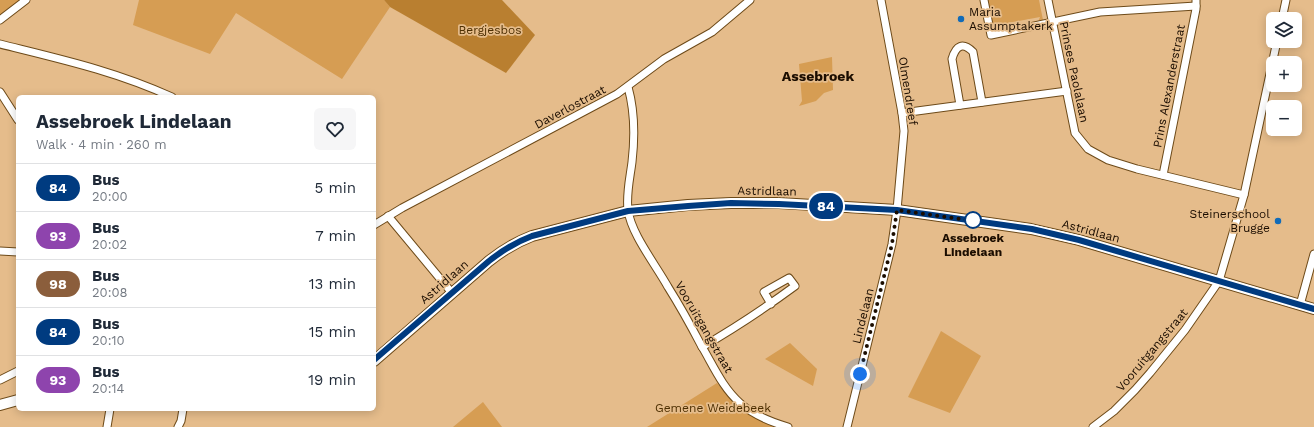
<!DOCTYPE html>
<meta charset="utf-8">
<style>
:root{--surface:#fff;--page:#f6f6f7;--text:#1f2937;--muted:#747a83;--line:#e0e1e3}
body{margin:0;font-family:"Work Sans",sans-serif;background:var(--page);color:var(--text);height:100vh;display:flex;flex-direction:column;font-size:15px;white-space:nowrap}
*{box-sizing:border-box;margin:0}
p{font-size:13px;color:var(--muted)}
.icon{flex:none;width:22px;height:22px;fill:none;stroke:currentColor;stroke-width:2;stroke-linecap:round;stroke-linejoin:round}
.map{position:relative;flex:1;overflow:hidden}
.drawer{position:absolute;left:16px;top:95px;width:360px;height:316px;display:flex;flex-direction:column;background:var(--surface);border-radius:6px;box-shadow:0 2px 10px #0003}
.drawer>*{flex:none}
.badge{padding:0 8px;border-radius:13px;font-size:14px;line-height:26px}
.controls{position:absolute;left:1266px;top:12px;display:grid;gap:8px}
.controls a{display:grid;place-items:center;width:36px;height:36px;border-radius:6px;background:var(--surface);box-shadow:0 2px 10px #0003;font-size:20px}
.you{position:absolute;width:20px;height:20px;margin:-10px;border:3px solid #fff;border-radius:50%;background:#1a73e8;box-shadow:0 0 0 6px #1a73e833}
.map>.badge{position:absolute;translate:-50% -50%;box-shadow:0 0 0 2px #fff}
.round{display:grid;place-items:center;flex:none;width:42px;height:42px;border-radius:6px;background:var(--page)}
.head{display:flex;align-items:center;justify-content:space-between;height:68px;padding:0 20px}
h1{font-size:19px;font-weight:700;line-height:30px}
ul{padding:0;list-style:none}
li{display:flex;align-items:center;gap:12px;height:48px;padding:0 20px;border-top:1px solid var(--line)}
li div{flex:1}
li b{display:block;font-size:15px}
li em{font-style:normal}
li .badge{min-width:44px;font-weight:700;text-align:center}
.map>svg:first-child{display:block}
</style>
<div class="map">
<svg width="1314" height="427" viewBox="0 0 1314 427">
<rect width="100%" height="100%" fill="#e5bc8b"/>
<g fill="#d69d53">
<polygon points="0,0 22,0 0,17"/>
<polygon points="139,0 384,0 390,7 342,79 236,13 210,54 133,25"/>
<polygon points="988,0 1039,0 1043,20 1038,22 1040,17 1002,24 999,30 993,28"/>
<polygon points="832,57 833,90 824,93 816,101 799,106 802,101 799,64"/>
<polygon points="941,331 981,356 950,413 908,397"/>
<polygon points="790,343 817,369 813,386 765,359"/>
<polygon points="717,383 728,396 740,406 781,427 647,427"/>
<polygon points="483,402 502,427 453,427"/>
</g>
<polygon fill="#b97f30" points="384,0 502,0 535,35 506,73 390,7"/>
<g fill="none" stroke-linecap="round" stroke-linejoin="round">
<defs>
<g id="street">
<polyline points="984,0 991,35 1100,12 1196,6"/>
<polyline points="1048,0 1075,133 1088,149 1108,160 1137,169 1244,195"/>
<polyline points="1282,19 1286,0"/>
<polyline points="0,20 26,0"/>
<path d="M0,44c60,15 115,27 172,53"/>
<path d="M628,87c7,25 7,49 4,75 -2,16 -6,32 -4,48 3,24 28,55 40,77 12,19 23,39 33,58 12,20 21,42 39,58 13,12 31,19 48,24"/>
<polyline points="0,92 18,120"/>
<path d="M960,105l-8,-46c4,-14 11,-17 21,-7l9,50"/>
<polyline points="902,113 1067,91"/>
<polyline points="1163,175 1196,9 1196,0"/>
<polyline points="388,216 452,293"/>
<polyline points="374,225 402,208 617,94 664,59 712,32 750,0"/>
<polyline points="0,251 18,252"/>
<polyline points="1300,305 1314,254"/>
<path d="M702,347c33,-19 63,-39 93,-61l-6,-8 -25,14 7,12"/>
<polyline points="0,380 18,371"/>
<polyline points="107,427 110,409"/>
<polyline points="178,427 181,421 183,409"/>
<polyline points="847,427 892,244 897,210 904,131 902,113 881,0"/>
<polyline points="1093,427 1114,411 1135,390 1150,373 1185,330 1219,281 1244,195 1277,41"/>
</g>
<g id="secondary">
<path d="M374,361l115,-100c14,-11 27,-19 43,-25l96,-25 60,-6 43,-2h48l118,7 134,19 48,11 235,69"/>
<polyline points="0,405 18,400"/>
</g>
</defs>
<use href="#street" stroke="#6d4a19" stroke-width="9"/>
<use href="#secondary" stroke="#6d4a19" stroke-width="12"/>
<use href="#street" stroke="#fff" stroke-width="7"/>
<use href="#secondary" stroke="#fff" stroke-width="10"/>
</g>
<g fill="none" stroke-linecap="round" stroke-linejoin="round">
<defs>
<path id="line" d="M374,360l115,-99c14,-11 27,-19 43,-25l96,-25 60,-5 43,-3 48,1 118,6 135,19 47,11 235,69"/>
</defs>
<use href="#line" stroke="#fff" stroke-width="9"/>
<use href="#line" stroke="#003b80" stroke-width="6"/>
<polyline stroke="#1b0d00" stroke-width="4" stroke-dasharray="0 7.2" points="860,374 892,244 897,210 975,221 973,220"/>
</g>
<g fill="#116bb8" stroke="#e5bc8b" stroke-width="1.5">
<circle cx="961" cy="19" r="4"/>
<circle cx="1278" cy="221" r="4"/>
</g>
<circle fill="#fff" stroke="#003b80" stroke-width="2" cx="973" cy="220" r="8"/>
<g text-anchor="middle" dominant-baseline="central" stroke-width="3.5" stroke-linejoin="round" paint-order="stroke">
<g font-size="12" fill="#1b0d00" stroke="#e5bc8b" text-anchor="start">
<text x="969" y="12">Maria<tspan x="969" dy="14">Assumptakerk</tspan></text>
<text x="1270" y="214" text-anchor="end">Steinerschool<tspan x="1270" dy="14">Brugge</tspan></text>
</g>
<g font-size="12" fill="#4d2f02" stroke="#e5bc8b">
<text x="490" y="30">Bergjesbos</text>
<text x="713" y="408">Gemene Weidebeek</text>
</g>
<g font-size="12" fill="#1b0d00" stroke="#e5bc8b">
<text transform="translate(1074 72) rotate(78)">Prinses Paolalaan</text>
<text transform="translate(1169 86) rotate(-79)">Prins Alexanderstraat</text>
<text transform="translate(908 91) rotate(81)">Olmendreef</text>
<text transform="translate(570 107) rotate(-28)">Daverlostraat</text>
<text transform="translate(767 191) rotate(1)">Astridlaan</text>
<text transform="translate(1091 231) rotate(15)">Astridlaan</text>
<text transform="translate(444 282) rotate(-41)">Astridlaan</text>
<text transform="translate(863 316) rotate(-76)">Lindelaan</text>
<text transform="translate(704 327) rotate(60)">Vooruitgangstraat</text>
<text transform="translate(1152 350) rotate(-50)">Vooruitgangstraat</text>
</g>
<g font-size="12" font-weight="bold" fill="#1b0d00" stroke="#e5bc8b">
<text x="973" y="238">Assebroek<tspan x="973" dy="14">Lindelaan</tspan></text>
</g>
<g font-size="14" font-weight="bold" fill="#1b0d00" stroke="#e5bc8b">
<text x="818" y="76">Assebroek</text>
</g>
</g>
</svg>
<div class="controls">
<a><svg class="icon" aria-label="layers" viewBox="0 0 24 24"><path d="M12 4l9 5-9 5-9-5zM3 14l9 5 9-5"/></svg></a>
<a>+</a>
<a>−</a>
</div>
<div class="you" style="left:860px;top:374px"></div>
<b class="badge" style="left:826px;top:206px;background:#003b80;color:#fff">84</b>
<section class="drawer">
<div class="head"><div><h1>Assebroek Lindelaan</h1><p>Walk · 4 min · 260 m</p></div><a class="round"><svg class="icon" aria-label="heart" viewBox="0 0 24 24"><path d="M12 20l-8-8c-3-5 5-10 8-4 3-6 11-1 8 4z"/></svg></a></div>
<ul>
<li><span class="badge" style="background:#003b80;color:#fff">84</span><div><b>Bus</b><p>20:00</p></div><em>5 min</em></li>
<li><span class="badge" style="background:#8e44ad;color:#fff">93</span><div><b>Bus</b><p>20:02</p></div><em>7 min</em></li>
<li><span class="badge" style="background:#8b5e3c;color:#fff">98</span><div><b>Bus</b><p>20:08</p></div><em>13 min</em></li>
<li><span class="badge" style="background:#003b80;color:#fff">84</span><div><b>Bus</b><p>20:10</p></div><em>15 min</em></li>
<li><span class="badge" style="background:#8e44ad;color:#fff">93</span><div><b>Bus</b><p>20:14</p></div><em>19 min</em></li>
</ul>
</section>
</div>
